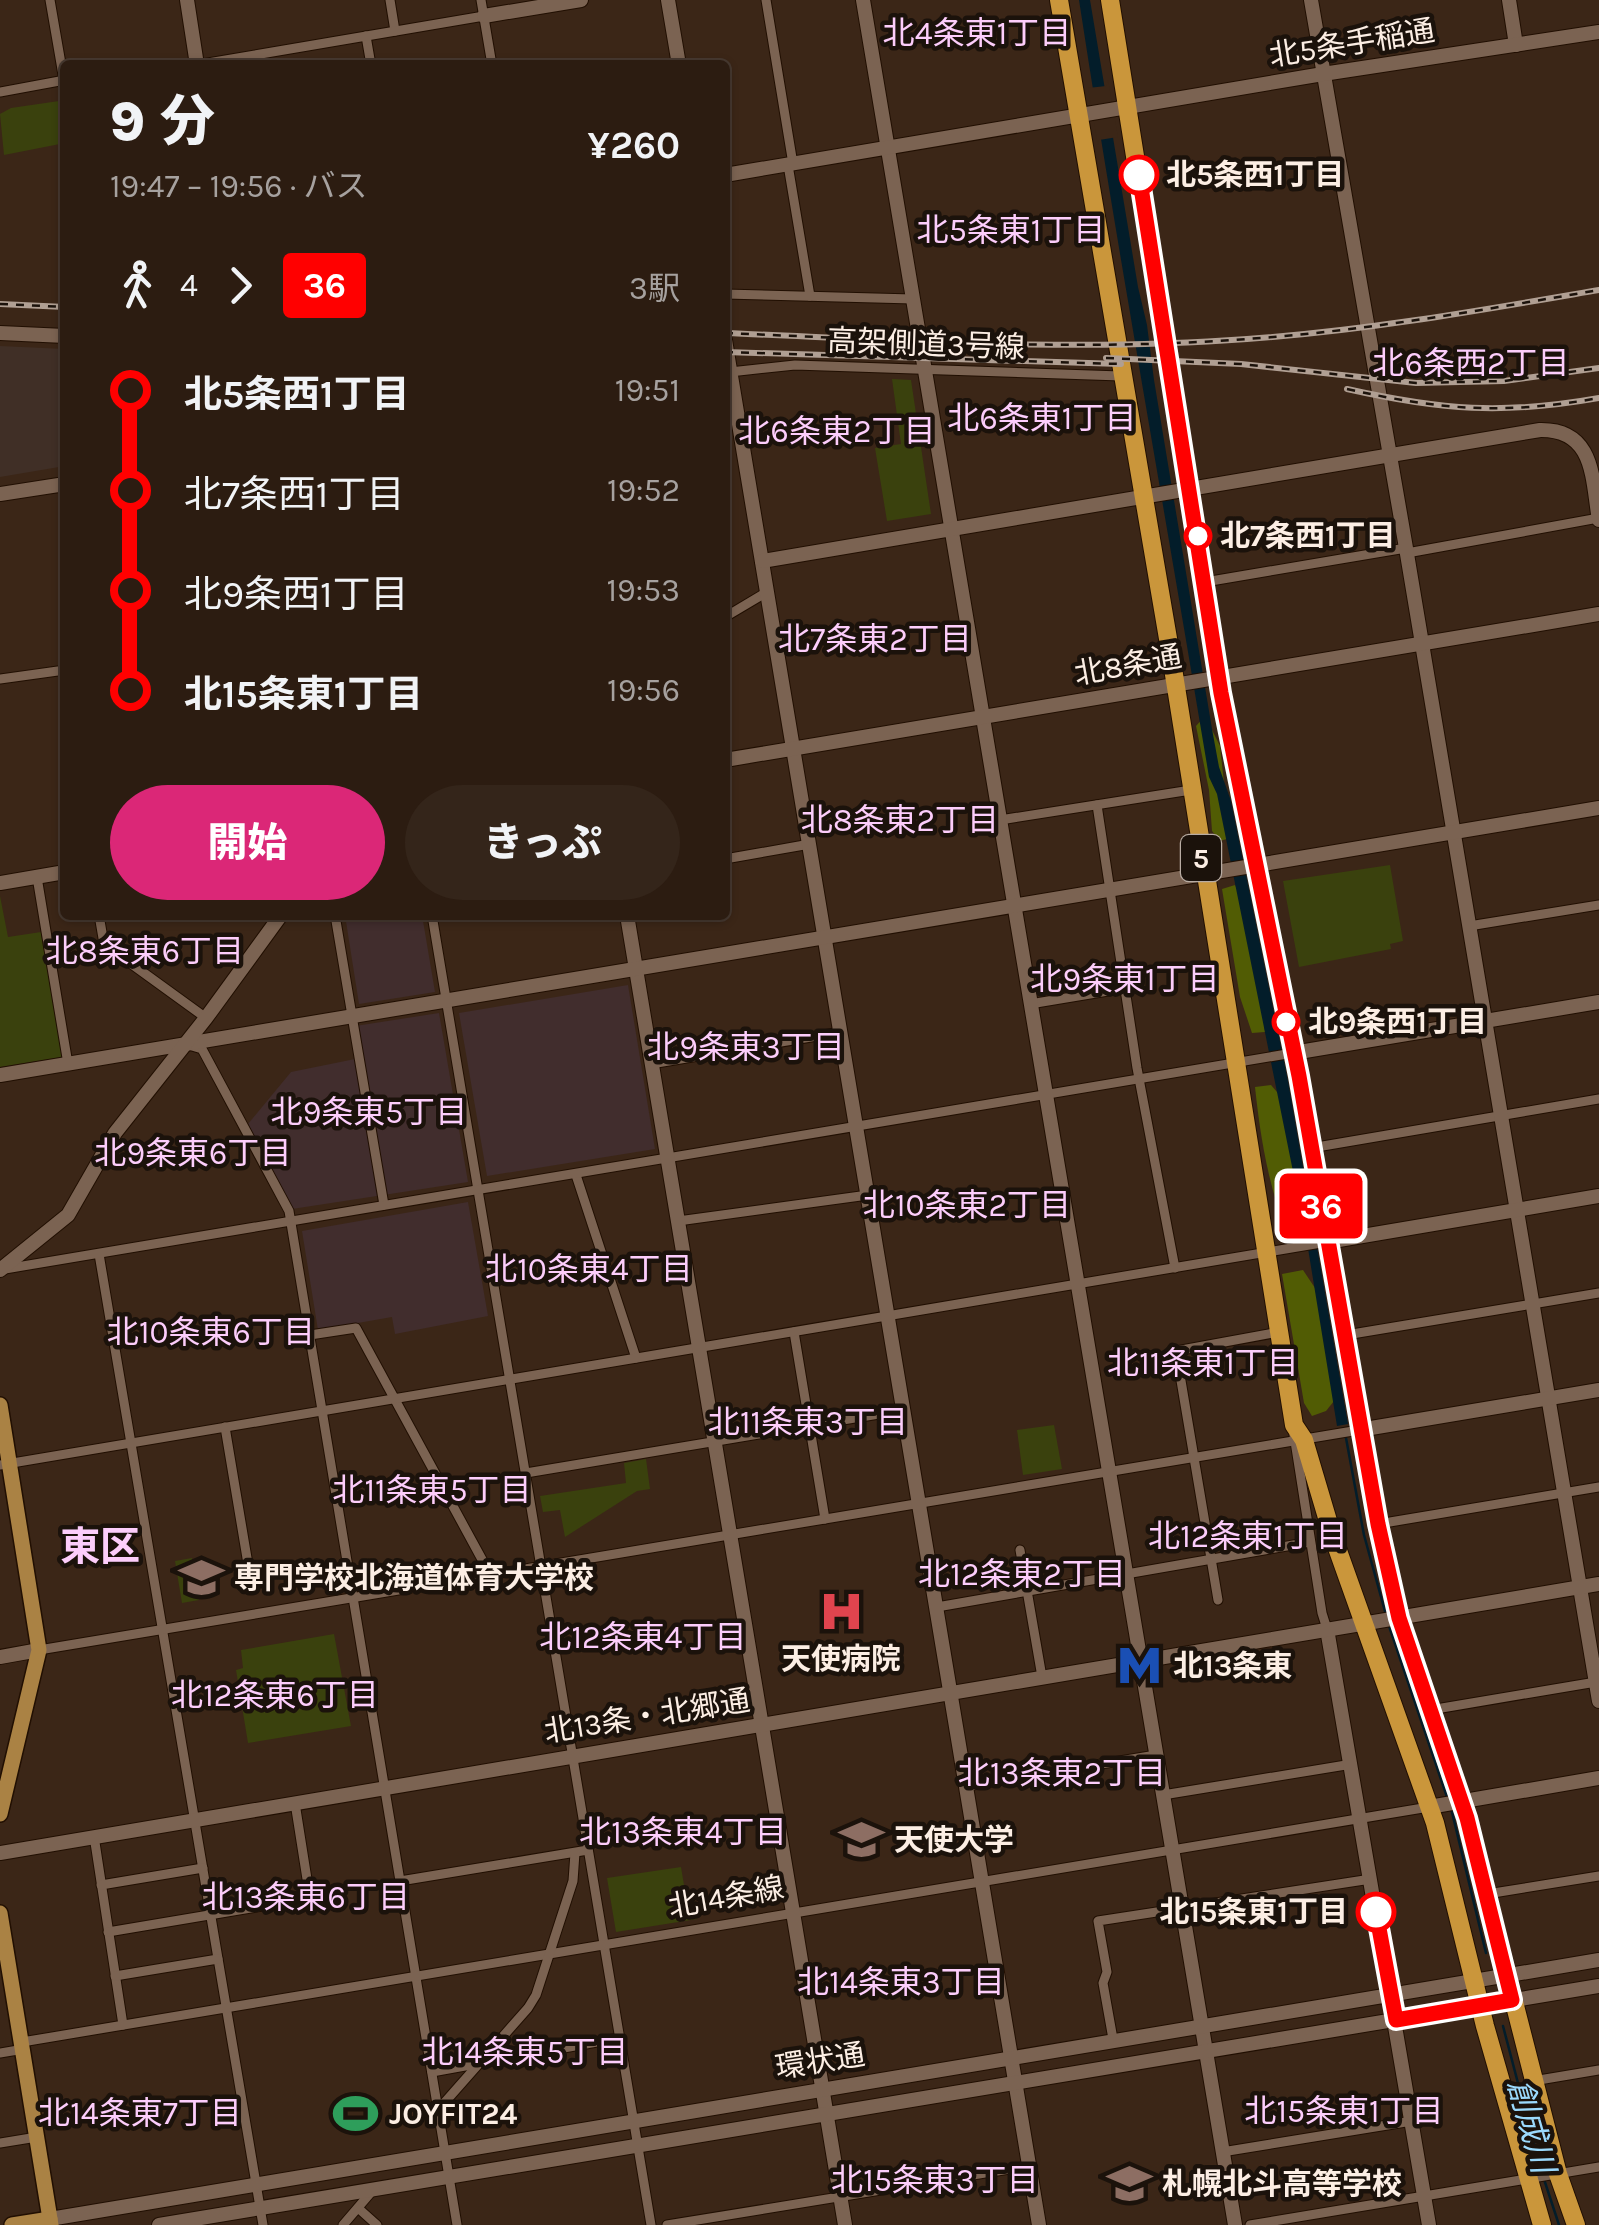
<!DOCTYPE html>
<html lang="ja">
<meta charset="utf-8">
<style>
:root{--surface:#2c1c11;--page:#34251a;--text:#f1f3f6;--muted:#a6a19f;--line:#483a31;--accent:#db2777}
body{margin:0;font-family:Karla,"Noto Sans JP",sans-serif;background:var(--page);color:var(--text);height:100vh;display:flex;flex-direction:column;font-size:38px;white-space:nowrap}
*{box-sizing:border-box;margin:0}
p{font-size:32px;color:var(--muted)}
.icon{flex:none;width:55px;height:55px;fill:none;stroke:currentColor;stroke-width:2;stroke-linecap:round;stroke-linejoin:round}
.map{position:relative;flex:1;overflow:hidden}
.panel{position:absolute;left:60px;top:60px;width:670px;height:860px;display:flex;flex-direction:column;background:var(--surface);border-radius:10px;box-shadow:0 2px 8px #0004,0 0 0 2px var(--line)}
.panel>*{flex:none}
.badge{padding:0 20px;border-radius:8px;font-size:35px;line-height:65px}
.map>.badge{position:absolute;translate:-50% -50%;box-shadow:0 0 0 5px #fff}
.legs{display:flex;align-items:center;gap:15px;height:110px;padding:0 50px;font-size:32px}
.legs p{margin-inline-start:auto}
.summary{display:flex;align-items:center;justify-content:space-between;height:170px;padding:0 50px}
h1{font-size:55px;font-weight:800;line-height:75px}
.button{display:flex;gap:20px;margin-top:auto;padding:20px 50px}
.button a{flex:1;height:115px;border-radius:60px;background:var(--accent);color:#fff;font-size:40px;font-weight:800;line-height:115px;text-align:center}
.button a+a{background:var(--page);color:var(--text)}
ul{padding:0 50px;list-style:none}
li{display:flex;align-items:center;gap:35px;height:100px;font-size:38px}
li i{display:grid;place-items:center;width:15px;height:100%;margin:0 12px;background:currentColor}
li i::after{content:'';width:25px;height:25px;margin:-12px;border:8px solid;border-radius:50%;background:var(--surface)}
li p{margin-inline-start:auto}
li:first-child i{background:linear-gradient(#0000 50%,currentColor 0)}
li:last-child i{background:linear-gradient(currentColor 50%,#0000 0)}
.map>svg:first-child{display:block}
</style>
<div class="map">
<svg width="1599" height="2225" viewBox="0 0 1599 2225">
<rect width="100%" height="100%" fill="#3b2617"/>
<g fill="#412d2d">
<polygon points="345,915 422,915 435,992 359,1004"/>
<polygon points="628,985 655,1149 487,1176 459,1013"/>
<polygon points="439,1013 468,1182 292,1209 248,1124 291,1072 355,1059 349,1027"/>
<polygon points="468,1202 488,1316 395,1334 392,1317 318,1330 302,1231"/>
</g>
<polygon fill="#402f26" points="0,346 65,349 65,466 0,477"/>
<g fill="#3a410d">
<polygon points="59,101 65,143 4,155 0,114 11,108"/>
<polygon points="892,379 911,380 931,514 887,521 875,448 901,444"/>
<polygon points="1390,865 1403,941 1390,944 1391,949 1299,967 1283,881"/>
<polygon points="0,896 8,937 41,932 62,1057 0,1067"/>
<polygon points="1054,1425 1062,1469 1023,1475 1017,1430"/>
<polygon points="646,1459 650,1489 637,1491 565,1537 560,1510 543,1512 540,1496 626,1483 624,1463"/>
<polygon points="192,1558 199,1600 182,1603 175,1561"/>
<polygon points="334,1634 351,1726 248,1743 236,1670 243,1668 241,1650"/>
<polygon points="681,1867 685,1891 693,1890 697,1919 616,1932 607,1878"/>
</g>
<g fill="#515c04">
<polygon points="1205,716 1220,746 1230,838 1220,841 1212,831 1209,790 1196,726"/>
<polygon points="1235,885 1251,916 1265,1032 1252,1033 1240,997 1222,889"/>
<path d="M1271,1085l18,21 14,108 -7,6 -13,2c-16,-44 -23,-88 -28,-135z"/>
<polygon points="1303,1270 1317,1291 1334,1401 1326,1411 1312,1416 1304,1403 1282,1274"/>
</g>
<path fill="#031d2a" d="M1079,0h11l48,287 9,38 7,55 58,349 7,38 12,34 57,280 60,343 -11,2 -31,-190 -89,-442 -8,-17c-43,-260 -90,-517 -130,-777z"/>
<polygon fill="#3b2617" points="1108,80 1118,137 1099,140 1098,145 1088,88 1106,86"/>
<g fill="none" stroke-linecap="round" stroke-linejoin="round">
<g stroke="#031d2a" stroke-width="2.5">
<polyline points="1346,1438 1364,1535 1386,1615"/>
<polyline points="1388,1623 1448,1800"/>
<polyline points="1451,1808 1486,1953"/>
<polyline points="1503,2026 1540,2167 1559,2225"/>
</g>
<defs>
<g id="street">
<polyline points="50,0 64,81"/>
<polyline points="390,0 395,31"/>
<polyline points="481,0 492,65"/>
<polyline points="766,0 793,164"/>
<polyline points="366,36 371,65"/>
<polyline points="196,65 484,16"/>
<polyline points="0,92 65,80"/>
<polyline points="788,165 810,296"/>
<polyline points="725,294 913,299"/>
<polyline points="730,372 795,365 1121,376"/>
<polyline points="1407,553 1599,518"/>
<polyline points="1205,582 1406,548"/>
<polyline points="725,617 767,592"/>
<polyline points="0,679 65,670"/>
<polyline points="1097,805 1137,1068 1175,1268"/>
<polyline points="1000,820 1191,790"/>
<polyline points="725,859 810,844"/>
<polyline points="37,877 68,1064"/>
<polyline points="99,915 104,944 206,1018"/>
<polyline points="335,915 384,1205"/>
<polyline points="432,915 651,2225"/>
<polyline points="1469,926 1599,905"/>
<polyline points="1030,1004 1126,988"/>
<polyline points="192,1046 202,1049 289,1211 457,2225"/>
<polyline points="651,1064 841,1032"/>
<polyline points="1311,1148 1599,1099"/>
<polyline points="576,1175 636,1358"/>
<polyline points="678,1221 868,1195"/>
<polyline points="99,1254 263,2225"/>
<polyline points="5,1269 1293,1053"/>
<polyline points="794,1332 825,1519"/>
<polyline points="310,1335 356,1328 491,1576"/>
<polyline points="1346,1335 1599,1293"/>
<polyline points="225,1427 248,1564"/>
<polyline points="1294,1435 1322,1613 1327,1629"/>
<polyline points="0,1465 1327,1242"/>
<polyline points="526,1473 903,1410"/>
<polyline points="1378,1524 1599,1487"/>
<polyline points="1020,1550 1042,1677"/>
<polyline points="1218,1600 1176,1351 1279,1332"/>
<polyline points="937,1607 1310,1542"/>
<polyline points="39,1650 1359,1430"/>
<polyline points="1430,1710 1596,1682"/>
<polyline points="967,1786 1156,1755"/>
<polyline points="1163,1795 1352,1764"/>
<polyline points="94,1836 123,2025"/>
<polyline points="400,1881 588,1850"/>
<polyline points="101,1885 203,1868"/>
<polyline points="1487,1894 1599,1876"/>
<polyline points="108,1932 310,1898 295,1803"/>
<polyline points="115,1976 218,1959"/>
<polyline points="1113,2039 1103,1983 1107,1972 1098,1921 1371,1879"/>
<polyline points="22,2042 1429,1807"/>
<polyline points="0,2053 24,2049"/>
<polyline points="432,2072 619,2038"/>
<polyline points="1533,2081 1599,2070"/>
<polyline points="438,2110 528,2008 536,1995 573,1881 575,1853"/>
<polyline points="0,2143 37,2137"/>
<polyline points="1222,2152 1412,2121"/>
<polyline points="358,2208 377,2225"/>
<polyline points="343,2225 373,2190"/>
<polyline points="667,2225 1029,2166"/>
<polyline points="1250,2225 1599,2167"/>
</g>
<g id="secondary">
<polyline points="187,0 197,65"/>
<polyline points="668,0 679,65"/>
<polyline points="863,0 1235,2225"/>
<polyline points="1311,0 1406,548 1599,1701"/>
<polyline points="1509,0 1516,45"/>
<polyline points="484,16 581,0"/>
<polyline points="725,175 1323,74 1599,32"/>
<polyline points="0,333 65,336"/>
<polyline points="725,340 1039,2225"/>
<polyline points="0,494 65,484"/>
<path d="M762,561l778,-131c55,-1 52,49 59,90"/>
<polyline points="725,760 1599,614"/>
<polyline points="0,883 65,872"/>
<polyline points="627,915 845,2225"/>
<polyline points="1293,1053 1599,1002"/>
<polyline points="0,1075 1599,808"/>
<polyline points="1327,1242 1599,1196"/>
<polyline points="0,1270 68,1215 115,1133 206,1018 281,915"/>
<polyline points="1359,1430 1599,1390"/>
<polyline points="1327,1629 1429,2225"/>
<polyline points="0,1657 39,1650"/>
<polyline points="1429,1807 1599,1778"/>
<polyline points="0,1853 1599,1584"/>
<polyline points="50,2219 1599,1960"/>
<polyline points="159,2225 1599,1986"/>
</g>
<g id="primary">
<polyline points="0,1405 39,1650 0,1814"/>
<polyline points="0,1913 51,2225"/>
<polyline points="12,2225 50,2219"/>
</g>
<g id="highway">
<polyline points="1059,0 1172,662 1294,1425 1304,1440 1331,1531 1435,1823 1485,2026 1542,2225"/>
<polyline points="1110,0 1221,693 1299,1075 1378,1524 1404,1635 1467,1818 1558,2174 1576,2225"/>
</g>
</defs>
<use href="#street" stroke="#210f02" stroke-width="11"/>
<use href="#secondary" stroke="#210f02" stroke-width="16"/>
<use href="#primary" stroke="#210f02" stroke-width="18"/>
<use href="#highway" stroke="#210f02" stroke-width="20"/>
<use href="#street" stroke="#7b6352" stroke-width="9"/>
<use href="#secondary" stroke="#7b6352" stroke-width="14"/>
<use href="#primary" stroke="#aa8244" stroke-width="15"/>
<use href="#highway" stroke="#ca963b" stroke-width="18"/>
<defs>
<g id="rail">
<polyline points="0,304 65,307"/>
<path d="M725,333c173,7 349,19 522,6 118,-8 235,-29 352,-49"/>
<polyline points="725,352 1121,364"/>
<polyline points="1106,358 1241,364 1416,383 1504,381 1599,368"/>
<path d="M1347,389c94,21 156,26 252,9"/>
</g>
</defs>
<use href="#rail" stroke="#b09f93" stroke-width="6"/>
<use href="#rail" stroke="#1b120b" stroke-width="2.5" stroke-dasharray="8" stroke-linecap="butt"/>
</g>
<g fill="none" stroke-linecap="round" stroke-linejoin="round">
<defs>
<polyline id="line-1" points="1139,175 1221,693 1299,1076 1378,1524 1399,1618 1467,1818 1512,2000 1396,2020 1376,1912"/>
</defs>
<use href="#line-1" stroke="#fff" stroke-width="22"/>
<use href="#line-1" stroke="#f00" stroke-width="15"/>
</g>
<defs>
<symbol id="university-bare" viewBox="-9 -9 18 18"><path d="M0-5L7-2L0 1L-7-2ZM-4 1L0 2.5L4 1V4Q0 6-4 4Z" fill="#8d6e63" stroke="#1b120b" stroke-width="2.5" paint-order="stroke"/></symbol>
<symbol id="hospital-bare" viewBox="-9 -9 18 18"><path d="M-5-5h3v3.5h4V-5h3V5h-3V1.5h-4V5h-3Z" fill="#e0444e" stroke="#1b120b" stroke-width="2.5" paint-order="stroke"/></symbol>
<symbol id="metro-bare" viewBox="-9 -9 18 18"><path d="M-5.5 5V-5H-3L0 0L3-5H5.5V5H3V-.5L0 4L-3-.5V5Z" fill="#1a4fb4" stroke="#1b120b" stroke-width="2.5" paint-order="stroke"/></symbol>
<symbol id="stadium-bare" viewBox="-9 -9 18 18"><path d="M0-5a6.5 5 0 1 0 0 10a6.5 5 0 1 0 0-10ZM-3.5-1.8h7v3.6h-7Z" fill="#2e9e5b" stroke="#1b120b" stroke-width="2.5" paint-order="stroke"/></symbol>
<symbol id="school-bare" viewBox="-9 -9 18 18"><path d="M0-5L7-2L0 1L-7-2ZM-4 1L0 2.5L4 1V4Q0 6-4 4Z" fill="#8d6e63" stroke="#1b120b" stroke-width="2.5" paint-order="stroke"/></symbol>
</defs>
<g fill-rule="evenodd">
<use href="#university-bare" x="170" y="1546" width="63" height="63"/>
<use href="#hospital-bare" x="810" y="1580" width="63" height="63"/>
<use href="#metro-bare" x="1108" y="1634" width="63" height="63"/>
<use href="#university-bare" x="830" y="1808" width="63" height="63"/>
<use href="#stadium-bare" x="324" y="2082" width="63" height="63"/>
<use href="#school-bare" x="1098" y="2152" width="63" height="63"/>
</g>
<g fill="#fff" stroke="#f00" stroke-width="5">
<circle cx="1139" cy="175" r="18"/>
<circle cx="1198" cy="536" r="12"/>
<circle cx="1286" cy="1022" r="12"/>
<circle cx="1376" cy="1912" r="18"/>
</g>
<g text-anchor="middle" dominant-baseline="central" stroke-width="9" stroke-linejoin="round" paint-order="stroke">
<rect fill="#1b120b" stroke="#b8aca3" stroke-width="2.5" x="1181" y="835" width="40" height="46" rx="8"/>
<g font-size="28" font-weight="bold" fill="#fceee4">
<text x="1201" y="858">5</text>
</g>
<g font-size="30" fill="#fceee4" stroke="#1b120b">
<text transform="translate(1352 43) rotate(-9)">北5条手稲通</text>
<text transform="translate(926 344) rotate(2)">高架側道3号線</text>
<text transform="translate(1128 665) rotate(-10)">北8条通</text>
<text transform="translate(647 1716) rotate(-9)">北13条・北郷通</text>
<text transform="translate(726 1897) rotate(-10)">北14条線</text>
<text transform="translate(820 2061) rotate(-9)">環状通</text>
</g>
<g font-size="30" font-weight="bold" fill="#fceee4" stroke="#1b120b" text-anchor="start">
<text x="1166" y="175">北5条西1丁目</text>
<text x="1220" y="536">北7条西1丁目</text>
<text x="1308" y="1022">北9条西1丁目</text>
<text x="1348" y="1912" text-anchor="end">北15条東1丁目</text>
</g>
<g font-size="30" font-weight="bold" fill="#fceee4" stroke="#1b120b" text-anchor="start">
<text x="234" y="1578">専門学校北海道体育大学校</text>
<text x="841" y="1659" text-anchor="middle">天使病院</text>
<text x="1173" y="1666">北13条東</text>
<text x="894" y="1840">天使大学</text>
<text x="389" y="2114">JOYFIT24</text>
<text x="1162" y="2184">札幌北斗高等学校</text>
</g>
<g font-size="32" fill="#fccdfb" stroke="#1b120b">
<text x="977" y="33">北4条東1丁目</text>
<text x="1011" y="230">北5条東1丁目</text>
<text x="1471" y="363">北6条西2丁目</text>
<text x="1042" y="418">北6条東1丁目</text>
<text x="837" y="431">北6条東2丁目</text>
<text x="875" y="639">北7条東2丁目</text>
<text x="900" y="820">北8条東2丁目</text>
<text x="145" y="951">北8条東6丁目</text>
<text x="1125" y="979">北9条東1丁目</text>
<text x="746" y="1047">北9条東3丁目</text>
<text x="369" y="1112">北9条東5丁目</text>
<text x="193" y="1153">北9条東6丁目</text>
<text x="967" y="1205">北10条東2丁目</text>
<text x="589" y="1269">北10条東4丁目</text>
<text x="211" y="1332">北10条東6丁目</text>
<text x="1203" y="1363">北11条東1丁目</text>
<text x="808" y="1422">北11条東3丁目</text>
<text x="432" y="1490">北11条東5丁目</text>
<text x="1248" y="1536">北12条東1丁目</text>
<text x="1022" y="1574">北12条東2丁目</text>
<text x="643" y="1637">北12条東4丁目</text>
<text x="275" y="1695">北12条東6丁目</text>
<text x="1062" y="1773">北13条東2丁目</text>
<text x="683" y="1832">北13条東4丁目</text>
<text x="306" y="1897">北13条東6丁目</text>
<text x="901" y="1982">北14条東3丁目</text>
<text x="525" y="2052">北14条東5丁目</text>
<text x="1344" y="2111">北15条東1丁目</text>
<text x="140" y="2113">北14条東7丁目</text>
<text x="935" y="2180">北15条東3丁目</text>
</g>
<g font-size="32" font-style="italic" fill="#9bd9fc" stroke="#1b120b">
<text transform="translate(1531 2126) rotate(74)">創成川</text>
</g>
<g font-size="40" font-weight="bold" fill="#fccdfb" stroke="#1b120b">
<text x="100" y="1546">東区</text>
</g>
</g>
</svg>
<b class="badge" style="left:1321px;top:1206px;background:#f00;color:#fff">36</b>
<section class="panel">
<div class="summary"><div><h1>9 分</h1><p>19:47 – 19:56 · バス</p></div><b>¥260</b></div>
<div class="legs"><svg class="icon" aria-label="walk" viewBox="0 0 24 24"><circle cx="13" cy="4" r="2"/><path d="M13 8l-2 6 4 7M11 14l-3 7M7 12l3-4h3l4 4"/></svg>4<svg class="icon" aria-label="forward" viewBox="0 0 24 24"><path d="M9 5l7 7-7 7"/></svg><b class="badge" style="background:#f00;color:#fff">36</b><p>3駅</p></div>
<ul>
<li><i style="color:#f00"></i><b>北5条西1丁目</b><p>19:51</p></li>
<li><i style="color:#f00"></i><span>北7条西1丁目</span><p>19:52</p></li>
<li><i style="color:#f00"></i><span>北9条西1丁目</span><p>19:53</p></li>
<li><i style="color:#f00"></i><b>北15条東1丁目</b><p>19:56</p></li>
</ul>
<div class="button"><a>開始</a><a>きっぷ</a></div>
</section>
</div>
